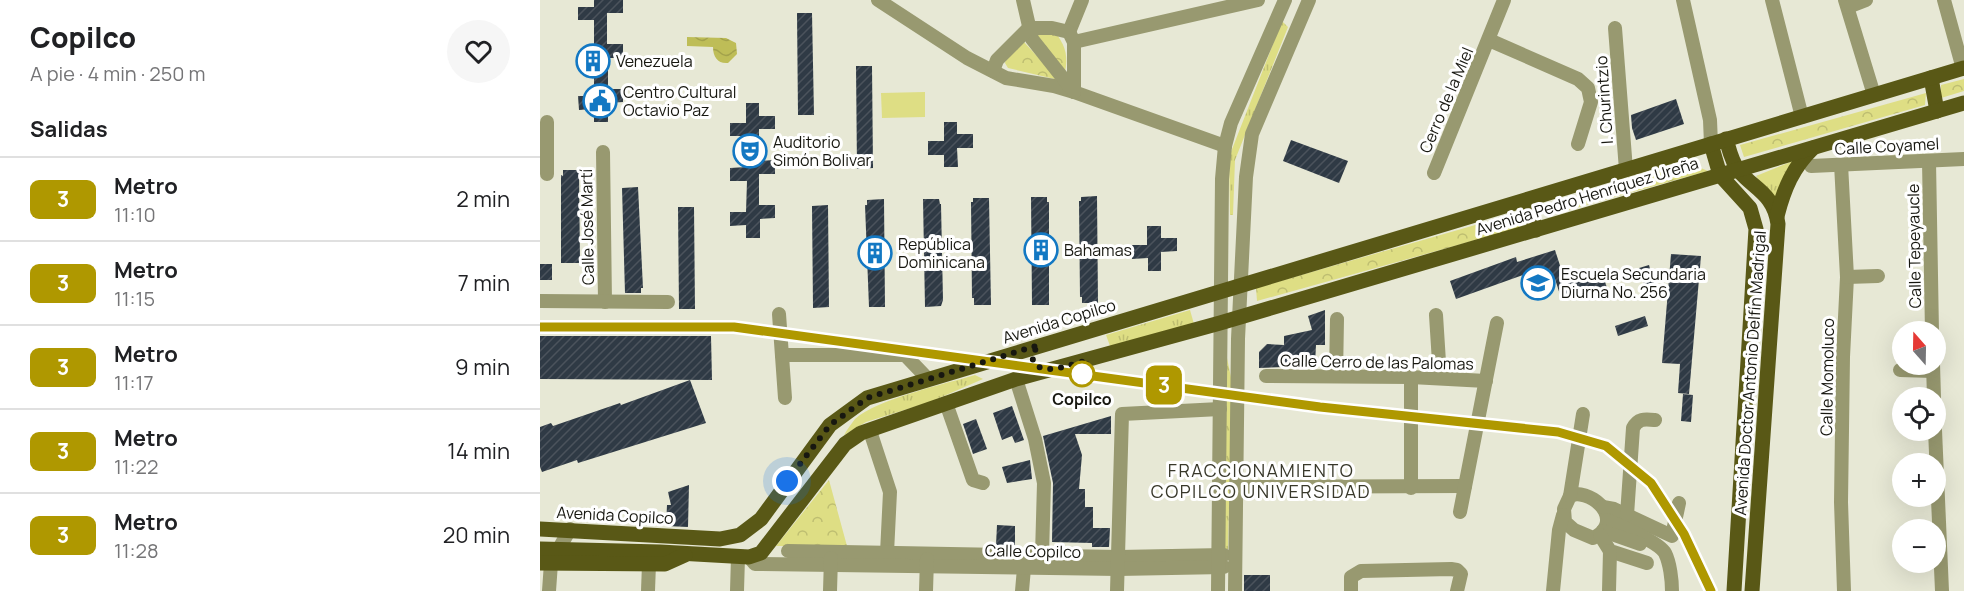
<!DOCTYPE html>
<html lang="es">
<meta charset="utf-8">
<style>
:root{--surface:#fff;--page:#f6f6f6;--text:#202124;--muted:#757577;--line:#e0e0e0}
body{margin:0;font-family:Manrope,sans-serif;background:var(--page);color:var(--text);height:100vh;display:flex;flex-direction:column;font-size:22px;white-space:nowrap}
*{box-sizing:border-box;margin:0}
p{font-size:20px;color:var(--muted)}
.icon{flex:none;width:33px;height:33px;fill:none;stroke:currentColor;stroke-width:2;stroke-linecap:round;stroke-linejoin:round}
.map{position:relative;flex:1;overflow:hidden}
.drawer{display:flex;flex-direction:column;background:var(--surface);width:540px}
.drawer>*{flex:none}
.badge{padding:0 12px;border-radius:9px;font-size:21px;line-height:39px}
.needle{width:39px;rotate:340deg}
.tools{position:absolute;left:1352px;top:321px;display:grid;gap:12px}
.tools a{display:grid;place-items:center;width:54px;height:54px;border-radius:50%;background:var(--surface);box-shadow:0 6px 24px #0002;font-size:30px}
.you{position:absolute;width:30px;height:30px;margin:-15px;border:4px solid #fff;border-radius:50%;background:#1a73e8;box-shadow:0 0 0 9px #1a73e833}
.map>.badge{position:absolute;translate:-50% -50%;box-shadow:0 0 0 3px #fff}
h2{padding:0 30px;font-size:22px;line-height:54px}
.round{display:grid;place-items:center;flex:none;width:63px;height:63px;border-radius:32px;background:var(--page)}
.summary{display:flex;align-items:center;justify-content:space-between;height:102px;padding:0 30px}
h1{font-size:28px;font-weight:800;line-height:45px}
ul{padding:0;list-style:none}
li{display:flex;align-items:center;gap:18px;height:84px;padding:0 30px;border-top:2px solid var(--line)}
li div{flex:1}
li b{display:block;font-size:22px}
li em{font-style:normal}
li .badge{min-width:66px;font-weight:700;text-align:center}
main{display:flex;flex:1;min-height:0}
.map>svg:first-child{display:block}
</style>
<main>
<section class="drawer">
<div class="summary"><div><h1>Copilco</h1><p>A pie · 4 min · 250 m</p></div><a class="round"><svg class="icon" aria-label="heart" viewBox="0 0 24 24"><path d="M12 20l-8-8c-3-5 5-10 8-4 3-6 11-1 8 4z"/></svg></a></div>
<h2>Salidas</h2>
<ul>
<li><span class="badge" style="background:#af9800;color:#fff">3</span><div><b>Metro</b><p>11:10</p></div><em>2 min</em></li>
<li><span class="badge" style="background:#af9800;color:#fff">3</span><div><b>Metro</b><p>11:15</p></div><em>7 min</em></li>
<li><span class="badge" style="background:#af9800;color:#fff">3</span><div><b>Metro</b><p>11:17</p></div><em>9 min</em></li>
<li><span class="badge" style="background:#af9800;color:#fff">3</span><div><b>Metro</b><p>11:22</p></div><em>14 min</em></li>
<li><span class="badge" style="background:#af9800;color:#fff">3</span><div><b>Metro</b><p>11:28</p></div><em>20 min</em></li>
</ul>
</section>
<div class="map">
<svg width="1424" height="591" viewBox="0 0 1424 591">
<defs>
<pattern id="grass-tufts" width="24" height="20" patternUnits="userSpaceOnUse" patternTransform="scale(1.5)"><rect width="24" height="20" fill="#dede84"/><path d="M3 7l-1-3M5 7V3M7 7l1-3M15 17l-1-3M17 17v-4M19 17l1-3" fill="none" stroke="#bebe71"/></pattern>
<pattern id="park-crowns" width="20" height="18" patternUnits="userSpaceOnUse" patternTransform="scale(1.5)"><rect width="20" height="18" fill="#dede84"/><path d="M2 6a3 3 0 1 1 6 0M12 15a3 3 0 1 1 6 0" fill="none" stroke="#bebe71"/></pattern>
<pattern id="water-waves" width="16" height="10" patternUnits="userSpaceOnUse" patternTransform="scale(1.5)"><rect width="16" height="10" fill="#bebd57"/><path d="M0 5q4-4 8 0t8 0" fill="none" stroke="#a3a24b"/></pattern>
<pattern id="building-hatch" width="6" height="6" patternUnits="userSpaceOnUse" patternTransform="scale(1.5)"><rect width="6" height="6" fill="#2f3a45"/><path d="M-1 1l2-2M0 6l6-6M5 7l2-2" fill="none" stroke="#4b535c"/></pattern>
</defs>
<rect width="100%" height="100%" fill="#e7e8d5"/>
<g fill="url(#grass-tufts)">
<polygon points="742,21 748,27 695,160 693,215 690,215 689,157"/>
<polygon points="1253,161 1234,200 1216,176"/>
<polygon points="650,310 654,324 570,346 566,335"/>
<polygon points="687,358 692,382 688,549 682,550"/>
<path d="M435,375l8,4 -53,23 -64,20 -22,13c3,-5 7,-11 11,-16 22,-20 90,-35 120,-44z"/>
</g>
<g fill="url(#park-crowns)">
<path d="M499,32l19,4c8,12 10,21 7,36l-28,-33z"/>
<polygon points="484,42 519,80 468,68 465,63 467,54"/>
<polygon points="1424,79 1424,91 1401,98 1401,85"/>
<polygon points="1386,93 1385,105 1204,157 1200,145"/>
<polygon points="1149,163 1168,171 1007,216 1006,205"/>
<polygon points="977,213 979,228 717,301 716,288"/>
<polygon points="289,480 307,546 236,546"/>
</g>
<polygon fill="#dede84" points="385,92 385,117 342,118 341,93"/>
<path fill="url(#water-waves)" d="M147,37l39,1 10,5 1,11 -9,9c-10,1 -15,-6 -15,-16l-26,-1z"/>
<g fill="url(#building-hatch)">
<polygon points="54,0 83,0 83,13 67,13 67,44 83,44 83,58 68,58 68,89 83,89 83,102 68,103 68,122 54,122 54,109 39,110 38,96 54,96 54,65 38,65 38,51 54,51 54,20 38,20 38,7 54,7"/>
<polygon points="257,13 272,13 274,115 258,115"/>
<polygon points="316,66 332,66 333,168 317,169"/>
<polygon points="1136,99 1144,124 1096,140 1092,128 1091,115"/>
<polygon points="206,103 219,103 219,116 235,116 235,129 219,129 219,161 235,160 235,174 219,174 219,205 235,205 235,218 220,219 220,238 206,238 206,225 190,226 190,212 206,212 207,181 190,181 190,168 206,167 206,136 190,136 190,123 206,123"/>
<polygon points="404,122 417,122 417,134 433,134 433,148 417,148 418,167 404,167 404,155 388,155 388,141 404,141"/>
<polygon points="751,140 808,161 799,183 743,161"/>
<polygon points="23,170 39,170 40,263 21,263 21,175 23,176"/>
<polygon points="98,187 103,288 101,288 101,293 85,293 82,188"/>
<polygon points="557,196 558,303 542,303 542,297 540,297 539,201 541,201 541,197"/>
<polygon points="491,197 507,197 507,202 509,202 509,305 492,305"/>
<polygon points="433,198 449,198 451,305 434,305 434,298 432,298 431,202 433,202"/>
<polygon points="344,199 345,307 329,307 325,205 327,205 327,200"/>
<polygon points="383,199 399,199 400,204 401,204 403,300 401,306 385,307"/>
<polygon points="288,205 289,307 273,308 272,206"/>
<polygon points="138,207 154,207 155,309 139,309"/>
<polygon points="607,226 621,226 621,238 637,238 637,251 621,252 621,271 608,271 608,258 592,259 592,245 607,245"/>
<polygon points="1015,250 1025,281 1062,272 1067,288 1022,301 1015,279 992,286 991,282 986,284 983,275 916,299 910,281 976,257 977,262"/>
<polygon points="1131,254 1161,256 1149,394 1138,393 1140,364 1122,363"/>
<rect x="0" y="264" width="12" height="16"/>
<polygon points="1109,265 1118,297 1109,300 1099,268"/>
<polygon points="785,310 785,345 776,345 775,364 744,364 744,367 719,368 719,352 727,344 744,345 744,336 772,330 768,316"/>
<polygon points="1105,316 1108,326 1078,336 1075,326"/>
<polygon points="0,336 171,336 172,380 0,379"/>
<polygon points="150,380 166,423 38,463 37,460 2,472 0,467 0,427 11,423 13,426 80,403 81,405"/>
<polygon points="1143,394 1153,395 1151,422 1141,421"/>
<polygon points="472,406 484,440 475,443 472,436 462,440 453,413"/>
<polygon points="571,416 571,434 535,434 542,455 539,489 545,489 545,507 553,507 553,528 570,528 569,547 552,547 552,543 512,542 513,483 503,436"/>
<polygon points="436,419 447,449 433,454 423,424"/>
<polygon points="490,460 492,479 467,483 462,467"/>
<polygon points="149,485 148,527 126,526 127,505 131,505 128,492"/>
<polygon points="457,525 475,526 475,545 456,545"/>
<rect x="704" y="575" width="26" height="16"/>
</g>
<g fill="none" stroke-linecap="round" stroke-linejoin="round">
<g stroke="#989970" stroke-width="14">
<polyline points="338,0 427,58 466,78 514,86 534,92 685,146"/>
<polyline points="483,0 492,39 534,92"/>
<polyline points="1143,0 1170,120 1171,144"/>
<polyline points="1232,0 1262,117"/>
<polyline points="1305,0 1334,95"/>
<polyline points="1404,0 1423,69"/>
<polyline points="1308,7 1326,0"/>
<polyline points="1075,28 1086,170"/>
<polyline points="529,32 542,0"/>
<polyline points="949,40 1038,79 1048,88 1051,102 1038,144"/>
<polyline points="534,42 718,0"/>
<polyline points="453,71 457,60 489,28 512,28 529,32 534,42 534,92"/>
<polyline points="63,152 65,302"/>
<polyline points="1389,161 1392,332"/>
<polyline points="1301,164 1307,277 1303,357 1301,502 1304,591"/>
<polyline points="1271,166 1424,159"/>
<polyline points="894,173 964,0"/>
<polyline points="7,174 7,122"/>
<polyline points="1307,277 1338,276"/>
<polyline points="0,301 128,302"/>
<polyline points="239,314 245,398"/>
<polyline points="896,315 900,378"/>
<polyline points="242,355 365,355 388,379"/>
<polyline points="1393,364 1394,398"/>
<polyline points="1360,370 1393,371"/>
<polyline points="726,376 871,377 946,381"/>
<polyline points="796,376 797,319"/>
<polyline points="476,379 495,439 504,483 502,555 484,568 482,591"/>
<polyline points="406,403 433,480 443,483"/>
<polyline points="1395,430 1402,591"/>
<polyline points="330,431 350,492 347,553"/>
<polyline points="696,487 925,486"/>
<polyline points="871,488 871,377"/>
<path d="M1036,494c25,1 46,30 17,44l-19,-8 -9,-8 -1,-13 6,-13z"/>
<polyline points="1030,496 1043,414"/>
<polyline points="1063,507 1074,509 1132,536 1139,503"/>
<polyline points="920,512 957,323"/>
<path d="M1087,515l6,-87c5,-10 12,-9 22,-8"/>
<path d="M1067,520c13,6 52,22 58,33 5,10 7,27 7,38"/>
<polyline points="1063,531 1100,544"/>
<polyline points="1060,535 1070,551 1107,563"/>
<polyline points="248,551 579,557 684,555"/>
<polyline points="209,557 215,564 578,569 684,567"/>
<polyline points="9,591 11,563 30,529"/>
<polyline points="108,591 109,564"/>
<polyline points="197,591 198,557"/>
<polyline points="290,591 291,558"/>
<polyline points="386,591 387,559"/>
<polyline points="577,591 582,414 680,409"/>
<polyline points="678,591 682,179 685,146 691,123 745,0"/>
<polyline points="695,591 698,339 706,177 712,134 769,0"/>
<polyline points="811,591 811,577 821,571 911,569 917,570 921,574 917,591"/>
<polyline points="1013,591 1019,530 1023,515"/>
<polyline points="1069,591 1070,551"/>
</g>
<g stroke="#595816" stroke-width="15">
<polyline points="1391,78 1397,111"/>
<path d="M1186,139c3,10 6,24 13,32 15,18 35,23 39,53l-26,367"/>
<polyline points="1171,144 1180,175 1210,208 1216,229 1194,591"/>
<polyline points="987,200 996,230"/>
<path d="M1237,216c7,-27 16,-49 36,-68"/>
<polyline points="0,529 180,539 200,535 221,519 290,425 327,398 1424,68"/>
<polyline points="0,549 120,552 209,557 221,553 305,444 321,433 476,379 680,323 1424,103"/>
<polyline points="0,563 125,564 145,555"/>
</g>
</g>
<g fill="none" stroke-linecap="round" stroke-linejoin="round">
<defs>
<polyline id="line" points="0,327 194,327 780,407 1018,432 1066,446 1111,483 1144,534 1171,591"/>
</defs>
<use href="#line" stroke="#fff" stroke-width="14"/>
<use href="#line" stroke="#af9800" stroke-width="9"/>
<path stroke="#171710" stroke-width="6" stroke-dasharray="0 10.8" d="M247,481l43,-56 37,-27 172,-53 -7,9c1,27 40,10 56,6l-6,14"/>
</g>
<defs>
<symbol id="building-ring" viewBox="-11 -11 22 22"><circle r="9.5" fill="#fff" stroke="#1378c3" stroke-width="1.5"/><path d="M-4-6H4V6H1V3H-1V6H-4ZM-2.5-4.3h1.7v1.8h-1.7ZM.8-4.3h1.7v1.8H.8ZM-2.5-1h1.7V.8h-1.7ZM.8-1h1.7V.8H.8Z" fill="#1378c3"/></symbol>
<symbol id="civic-ring" viewBox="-11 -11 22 22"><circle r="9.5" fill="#fff" stroke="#1378c3" stroke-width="1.5"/><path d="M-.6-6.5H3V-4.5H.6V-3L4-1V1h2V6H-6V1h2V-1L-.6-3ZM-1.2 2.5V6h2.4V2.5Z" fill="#1378c3"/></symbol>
<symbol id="theatre-ring" viewBox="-11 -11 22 22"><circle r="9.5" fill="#fff" stroke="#1378c3" stroke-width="1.5"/><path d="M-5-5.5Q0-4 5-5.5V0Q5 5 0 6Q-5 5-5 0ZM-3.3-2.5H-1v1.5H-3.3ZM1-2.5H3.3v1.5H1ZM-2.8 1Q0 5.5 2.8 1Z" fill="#1378c3"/></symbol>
<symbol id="school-ring" viewBox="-11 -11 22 22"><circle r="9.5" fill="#fff" stroke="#1378c3" stroke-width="1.5"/><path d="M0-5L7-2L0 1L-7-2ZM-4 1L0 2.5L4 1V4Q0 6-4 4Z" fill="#1378c3"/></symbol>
</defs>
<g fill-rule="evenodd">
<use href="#building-ring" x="34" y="42" width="38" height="38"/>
<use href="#civic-ring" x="41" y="82" width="38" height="38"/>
<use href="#theatre-ring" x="191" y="132" width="38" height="38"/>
<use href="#building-ring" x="482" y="231" width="38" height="38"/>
<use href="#building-ring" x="316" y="234" width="38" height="38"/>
<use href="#school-ring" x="979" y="264" width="38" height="38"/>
</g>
<circle fill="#fff" stroke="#af9800" stroke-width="3" cx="542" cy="374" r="12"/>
<g text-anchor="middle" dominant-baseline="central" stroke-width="6" stroke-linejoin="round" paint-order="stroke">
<g font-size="16" fill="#171710" stroke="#fff" text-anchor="start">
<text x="76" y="61">Venezuela</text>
<text x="83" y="92">Centro Cultural<tspan x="83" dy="18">Octavio Paz</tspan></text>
<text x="233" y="142">Auditorio<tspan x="233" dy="18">Simón Bolivar</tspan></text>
<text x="358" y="244">República<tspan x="358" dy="18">Dominicana</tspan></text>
<text x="524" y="250">Bahamas</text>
<text x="1021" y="274">Escuela Secundaria<tspan x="1021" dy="18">Diurna No. 256</tspan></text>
</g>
<g font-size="16" fill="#171710" stroke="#fff">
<text transform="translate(906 100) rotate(-67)">Cerro de la Miel</text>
<text transform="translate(1064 100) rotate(-94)">I. Churintzio</text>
<text transform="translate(1347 146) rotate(-3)">Calle Coyamel</text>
<text transform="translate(1047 196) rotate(-17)">Avenida Pedro Henríquez Ureña</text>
<text transform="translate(47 227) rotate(-91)">Calle José Martí</text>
<text transform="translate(1374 246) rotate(-91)">Calle Tepeyaucle</text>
<text transform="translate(519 321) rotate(-17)">Avenida Copilco</text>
<text transform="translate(837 362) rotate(1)">Calle Cerro de las Palomas</text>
<text transform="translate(1210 373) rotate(-86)">Avenida Doctor Antonio Delfín Madrigal</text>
<text transform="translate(1287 377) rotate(-89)">Calle Momoluco</text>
<text transform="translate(75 515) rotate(3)">Avenida Copilco</text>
<text transform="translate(493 551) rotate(1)">Calle Copilco</text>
</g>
<g font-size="16" font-weight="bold" fill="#171710" stroke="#fff">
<text x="542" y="399">Copilco</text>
</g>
<g font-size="18" letter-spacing="1.5" fill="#38382a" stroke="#fff">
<text x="721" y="470">FRACCIONAMIENTO<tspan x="721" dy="21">COPILCO UNIVERSIDAD</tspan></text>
</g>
</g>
</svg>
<div class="tools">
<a><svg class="needle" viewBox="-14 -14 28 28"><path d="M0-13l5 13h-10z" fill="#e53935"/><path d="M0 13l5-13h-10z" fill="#757577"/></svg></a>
<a><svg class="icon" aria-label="locate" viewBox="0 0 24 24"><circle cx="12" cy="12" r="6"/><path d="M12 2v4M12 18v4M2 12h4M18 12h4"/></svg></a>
<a>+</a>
<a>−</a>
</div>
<div class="you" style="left:247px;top:481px"></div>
<b class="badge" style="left:624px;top:385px;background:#af9800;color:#fff">3</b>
</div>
</main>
